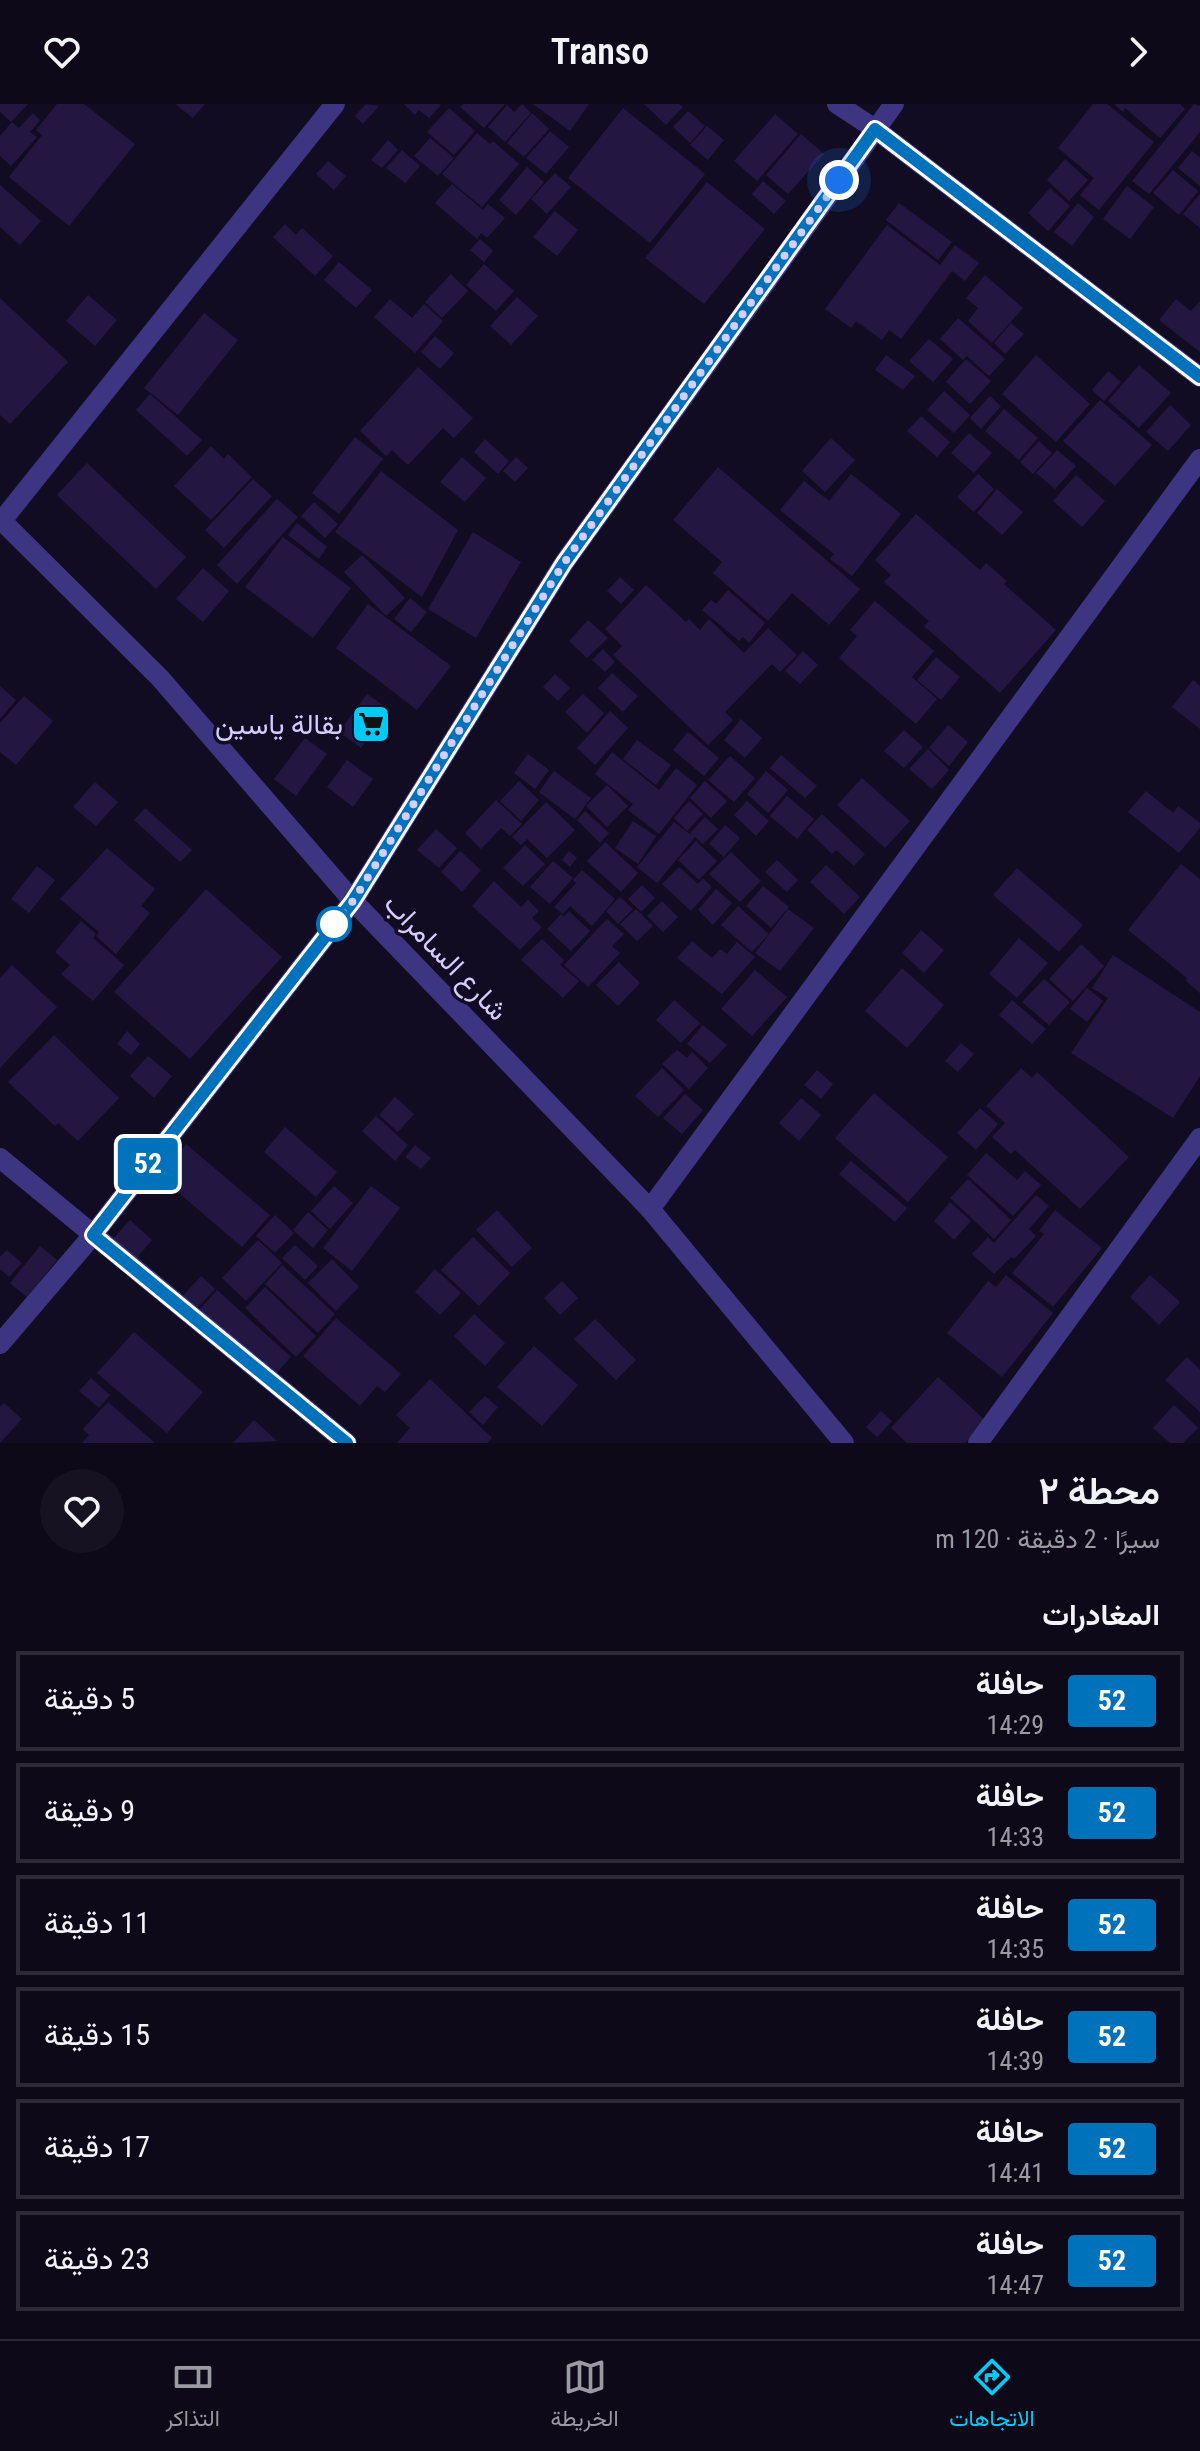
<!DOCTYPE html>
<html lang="ar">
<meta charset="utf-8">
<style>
:root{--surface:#0d0919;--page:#161222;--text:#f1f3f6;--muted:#9a9aa2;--line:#2d2a38;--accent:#00cbf7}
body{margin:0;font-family:"Roboto Condensed",Vazirmatn,sans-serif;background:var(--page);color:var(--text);direction:rtl;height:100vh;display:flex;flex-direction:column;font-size:30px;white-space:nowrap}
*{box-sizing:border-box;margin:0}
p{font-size:26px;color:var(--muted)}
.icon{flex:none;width:44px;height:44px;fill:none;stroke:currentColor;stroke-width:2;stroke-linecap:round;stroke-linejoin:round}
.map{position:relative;height:1339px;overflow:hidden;direction:ltr}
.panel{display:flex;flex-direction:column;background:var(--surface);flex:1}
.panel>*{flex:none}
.badge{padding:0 16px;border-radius:6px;font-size:28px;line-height:52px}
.you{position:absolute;width:40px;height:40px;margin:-20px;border:6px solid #fff;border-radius:50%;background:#1a73e8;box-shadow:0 0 0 12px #1a73e833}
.map>.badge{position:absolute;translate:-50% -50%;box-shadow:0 0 0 4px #fff}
h2{padding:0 40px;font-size:30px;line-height:72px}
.round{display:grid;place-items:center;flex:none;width:84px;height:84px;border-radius:42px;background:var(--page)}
.overview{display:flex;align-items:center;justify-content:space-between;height:136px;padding:0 40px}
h1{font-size:38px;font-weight:600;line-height:60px}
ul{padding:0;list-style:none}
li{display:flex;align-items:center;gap:24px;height:100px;margin:0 16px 12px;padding:0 24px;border:4px solid var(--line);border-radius:0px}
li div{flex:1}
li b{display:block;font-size:30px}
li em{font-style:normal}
li .badge{min-width:88px;font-weight:700;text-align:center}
header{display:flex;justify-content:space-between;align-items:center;height:104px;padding:0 40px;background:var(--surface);font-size:36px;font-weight:600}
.dock{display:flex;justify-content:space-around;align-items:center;height:112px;border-top:2px solid var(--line);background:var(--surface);font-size:22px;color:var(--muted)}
.dock a{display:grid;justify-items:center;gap:4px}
.dock .on{color:var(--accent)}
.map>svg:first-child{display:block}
</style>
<header><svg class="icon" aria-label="forward" viewBox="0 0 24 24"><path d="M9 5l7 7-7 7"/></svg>Transo<svg class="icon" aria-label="heart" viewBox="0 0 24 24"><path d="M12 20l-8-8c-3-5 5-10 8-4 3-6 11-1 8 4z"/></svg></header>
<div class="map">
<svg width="1200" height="1339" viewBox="0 0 1200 1339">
<rect width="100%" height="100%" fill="#110c21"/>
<g fill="#231742">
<polygon points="0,0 28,0 11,18 0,8"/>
<polygon points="57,0 84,0 135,40 69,122 9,73 42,31 36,26"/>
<polygon points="175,0 205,0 193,14"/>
<polygon points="366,0 379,2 363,20 355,12"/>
<polygon points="404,0 439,0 441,1 429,14 419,6 415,11"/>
<polygon points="463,0 505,0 484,24 460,3"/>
<polygon points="522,0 531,9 505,38 488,23 507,1 514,8"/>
<polygon points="533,0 589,0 570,27"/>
<polygon points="644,0 679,0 683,3 666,21"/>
<polygon points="1093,0 1107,0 1154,38 1099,106 1080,91 1094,74 1058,44"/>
<polygon points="1114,0 1180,0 1185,5 1160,34 1125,4 1123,8"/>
<polygon points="1194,0 1200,2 1200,28 1149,90 1132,77"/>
<polygon points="449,4 475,27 454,51 427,28"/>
<polygon points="623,4 705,70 650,139 568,74"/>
<polygon points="688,7 705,22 690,39 673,23"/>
<polygon points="33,9 40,16 30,28 37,33 11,62 0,52 0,32 12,18 19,24"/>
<polygon points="532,9 549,25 524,53 507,39"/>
<polygon points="775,10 798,30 757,77 734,57"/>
<polygon points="707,22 724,36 708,56 690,41"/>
<polygon points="550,27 569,43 546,70 526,54"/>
<polygon points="477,29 490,40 493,37 519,60 482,103 442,70"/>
<polygon points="801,30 824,50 788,90 766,71"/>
<polygon points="430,34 454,54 438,72 414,52"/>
<polygon points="388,36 398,46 382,64 371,56"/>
<polygon points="402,46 420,62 405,79 386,64"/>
<polygon points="1192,47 1200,53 1200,82 1178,64"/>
<polygon points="1065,55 1088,76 1069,97 1047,76"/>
<polygon points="328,57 346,72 334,86 316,70"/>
<polygon points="527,63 544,78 516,111 499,96"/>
<polygon points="1173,66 1198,87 1179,111 1153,89"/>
<polygon points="555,69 571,83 547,110 531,95"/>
<polygon points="763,77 786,97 774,110 752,90"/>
<polygon points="707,78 765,125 704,200 645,154"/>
<polygon points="452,80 483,106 488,100 505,114 487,134 481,129 477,135 435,99"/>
<polygon points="0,81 41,117 20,141 0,123"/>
<polygon points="1127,82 1154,103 1130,135 1103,115"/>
<polygon points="1050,84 1070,102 1048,127 1028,109"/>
<polygon points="1200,90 1200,124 1183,110"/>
<polygon points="899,99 952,138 938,156 886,116"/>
<polygon points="1078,99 1094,113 1072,142 1054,128"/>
<polygon points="555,107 578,126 557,152 533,133"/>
<polygon points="285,120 296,131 302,124 333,152 315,172 273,133"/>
<polygon points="887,121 940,161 955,141 979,159 965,177 952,167 901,235 889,226 882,236 856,217 851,224 825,205"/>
<polygon points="480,135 493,147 484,158 470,146"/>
<polygon points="339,158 372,186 356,204 324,176"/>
<polygon points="484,160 514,187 496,207 466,181"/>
<polygon points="451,170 468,187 442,214 425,198"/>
<polygon points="985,171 1023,204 992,239 968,217 978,204 966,194"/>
<polygon points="88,191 117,216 95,242 66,217"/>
<polygon points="517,193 538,212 511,241 490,222"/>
<polygon points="0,194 68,258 10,320 0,311"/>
<polygon points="390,195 412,214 424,200 443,217 415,249 374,213"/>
<polygon points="1176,195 1191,207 1200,197 1200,248 1159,216"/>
<polygon points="204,209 238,236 178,311 144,284"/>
<polygon points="958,214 1005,255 989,272 967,252 963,256 940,235"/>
<polygon points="1011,219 1024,230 1005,250 994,239"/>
<polygon points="435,232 454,249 440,265 421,248"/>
<polygon points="929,235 953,255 933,278 909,257"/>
<polygon points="886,251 915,272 903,286 875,266"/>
<polygon points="1036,251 1090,300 1056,338 1002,290"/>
<polygon points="966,255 991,277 970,300 946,278"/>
<polygon points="1139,261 1171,289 1139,324 1108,297"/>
<polygon points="418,263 473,314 454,334 443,324 408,361 392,346 386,352 360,327"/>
<polygon points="1108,267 1121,278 1104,297 1092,286"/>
<polygon points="944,287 970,311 954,329 927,306"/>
<polygon points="150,290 202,336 187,352 136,306"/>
<polygon points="990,292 1001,302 981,325 970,314"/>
<polygon points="1100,296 1152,341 1115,382 1063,337"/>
<polygon points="1170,301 1191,321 1168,347 1146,328"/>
<polygon points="1004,305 1038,334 1019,356 985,327"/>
<polygon points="921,312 950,338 937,353 907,327"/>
<polygon points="969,329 992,349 974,369 951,349"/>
<polygon points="355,333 383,355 339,410 312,389"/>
<polygon points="831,334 855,356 825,388 802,367"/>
<polygon points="485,335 509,357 498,370 474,348"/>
<polygon points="1039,337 1052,349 1033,370 1020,358"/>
<polygon points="211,342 224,355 228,350 252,373 211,416 174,382"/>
<polygon points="1057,346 1076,362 1055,385 1036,369"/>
<polygon points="462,353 486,374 465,398 440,378"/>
<polygon points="516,353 528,364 515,378 503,367"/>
<polygon points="87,359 186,453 156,485 57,391"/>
<polygon points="718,363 860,485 829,521 792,489 768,517 713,469 722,458 673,416"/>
<polygon points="381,367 458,426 422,493 335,428"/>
<polygon points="851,370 901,410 852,472 830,455 834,450 780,406 804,377 829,397"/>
<polygon points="978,370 994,385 974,408 957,393"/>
<polygon points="1076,371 1105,397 1082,423 1053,397"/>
<polygon points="253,375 272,392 224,444 205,426"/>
<polygon points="997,385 1023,408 1002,431 977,409"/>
<polygon points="277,395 298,413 237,480 217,461"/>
<polygon points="314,398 338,420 325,434 301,412"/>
<polygon points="916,410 980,466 986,459 1007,477 1004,480 1056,526 1000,589 924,522 929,517 884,478 891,471 875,456"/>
<polygon points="297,419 327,443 319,455 288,431"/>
<polygon points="473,428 521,458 476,534 428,505"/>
<polygon points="283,433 351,484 313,534 245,483"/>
<polygon points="362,451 405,494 386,512 344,468"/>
<polygon points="203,464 229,487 203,518 176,495"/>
<polygon points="620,473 634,486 621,500 607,487"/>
<polygon points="646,481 686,518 689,515 700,526 709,515 744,549 768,524 797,551 780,568 772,560 725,608 733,616 708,641 613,551 622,542 605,525"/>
<polygon points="728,486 765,519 749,539 743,533 739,537 702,506 711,496 716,500"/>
<polygon points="410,494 427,508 411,528 394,515"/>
<polygon points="875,497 934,547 912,573 937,595 916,620 839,554 857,532 850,526"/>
<polygon points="368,500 451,562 417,606 336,544"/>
<polygon points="588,516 608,534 587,554 569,537"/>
<polygon points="603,545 615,558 605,568 592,556"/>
<polygon points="803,547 818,561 800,580 785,567"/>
<polygon points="936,553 960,573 941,596 917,576"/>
<polygon points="612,569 638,592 623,608 598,584"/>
<polygon points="555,570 570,584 558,597 543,583"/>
<polygon points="1193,576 1200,582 1200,625 1172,603"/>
<polygon points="0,582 16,596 0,615"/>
<polygon points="367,590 390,606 361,644 339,628"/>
<polygon points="583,590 604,609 587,629 565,608"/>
<polygon points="24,592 53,617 16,661 0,648 0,619"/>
<polygon points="610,607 628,624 595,661 577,644"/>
<polygon points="741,615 762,634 745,654 724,636"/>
<polygon points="948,621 968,638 949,662 929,644"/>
<polygon points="904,626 923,643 904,664 884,647"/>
<polygon points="688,628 719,654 704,672 673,646"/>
<polygon points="305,634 327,650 296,692 274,675"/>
<polygon points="637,636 671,661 656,681 623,655"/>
<polygon points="928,645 949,666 932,685 909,665"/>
<polygon points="612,648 659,686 676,664 697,681 659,730 628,706 633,700 595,670"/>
<polygon points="528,650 549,666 535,685 514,669"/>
<polygon points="781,651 817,682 805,694 770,664"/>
<polygon points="730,652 755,674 734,698 708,676"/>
<polygon points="347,656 373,675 353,703 327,683"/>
<polygon points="554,667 591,694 575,715 539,688"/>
<polygon points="766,667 788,686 768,709 747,690"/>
<polygon points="862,674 910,717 885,744 837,701"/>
<polygon points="519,677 539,696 521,717 500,697"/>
<polygon points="705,677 727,697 711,714 690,694"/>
<polygon points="95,678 118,698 96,722 73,703"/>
<polygon points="607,681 628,702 607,723 586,702"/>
<polygon points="1146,687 1173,709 1178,702 1200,719 1200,724 1179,749 1128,708"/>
<polygon points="787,692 814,715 797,735 770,712"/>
<polygon points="496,696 522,720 510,732 501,724 481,745 465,729"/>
<polygon points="689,697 703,710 687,727 674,714"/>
<polygon points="747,697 769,717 756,732 734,711"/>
<polygon points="546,698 575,726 547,754 527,735 521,741 512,733"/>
<polygon points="145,704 192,746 180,758 134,716"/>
<polygon points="585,707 609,729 600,739 577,716"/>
<polygon points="822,710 865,750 854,762 836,746 832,750 807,726"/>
<polygon points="705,713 718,725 703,740 695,733 657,779 637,763 674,718 691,731 690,729"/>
<polygon points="633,717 656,732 638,760 615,744"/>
<polygon points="725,721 740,734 724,753 709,740"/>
<polygon points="436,725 457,744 439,764 417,746"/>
<polygon points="696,737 717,757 699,776 678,756"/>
<polygon points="605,738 638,769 621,788 587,757"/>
<polygon points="525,741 545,760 523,782 503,764"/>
<polygon points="107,744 155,785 141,802 150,809 116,850 96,832 99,828 60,795"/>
<polygon points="460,747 481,766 462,788 441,768"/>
<polygon points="569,747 577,754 570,763 562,756"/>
<polygon points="731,748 761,777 740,798 709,770"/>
<polygon points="777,756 798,776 787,788 765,768"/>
<polygon points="553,757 573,774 550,800 530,783"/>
<polygon points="1181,760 1200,775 1200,889 1186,877 1187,874 1128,826"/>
<polygon points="826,761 860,793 844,810 810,778"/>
<polygon points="37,762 55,776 29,809 11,795"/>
<polygon points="679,763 698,780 703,774 712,783 691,807 662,780"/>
<polygon points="1017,764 1083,821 1059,848 993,791"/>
<polygon points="582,766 615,795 592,822 570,802 563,810 554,803 576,779 573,776"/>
<polygon points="494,777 521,803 528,796 539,807 532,814 542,823 520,846 472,802"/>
<polygon points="642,781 655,794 641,808 628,795"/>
<polygon points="763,782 789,803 771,824 746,802"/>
<polygon points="206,785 282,853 190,955 114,888"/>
<polygon points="716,785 732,799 713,821 698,806"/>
<polygon points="620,793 633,805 618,820 606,807"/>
<polygon points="662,797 678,813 663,828 647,812"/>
<polygon points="738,802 769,830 752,848 721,821"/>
<polygon points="636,805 653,822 637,837 620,820"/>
<polygon points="788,805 814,824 780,867 755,849"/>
<polygon points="569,807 590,827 571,847 547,825 561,810 564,813"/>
<polygon points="607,815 624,830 612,842 620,849 588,883 564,861"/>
<polygon points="81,817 96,830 93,834 124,861 93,897 61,870 70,861 55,848"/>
<polygon points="921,826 944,846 924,869 902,849"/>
<polygon points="1019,834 1048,859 1017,894 989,870"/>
<polygon points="542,835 564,856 560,861 579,877 563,894 521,856"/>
<polygon points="692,837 712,854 720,845 727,850 737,838 755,853 722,890 677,854"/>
<polygon points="1081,840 1104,862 1073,897 1049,875"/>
<polygon points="1113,851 1200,908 1200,972 1173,1014 1071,949 1108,894 1092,884"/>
<polygon points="619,858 640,879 618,902 596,881"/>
<polygon points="12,861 57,903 0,964 0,874"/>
<polygon points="902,864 944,901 907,944 865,907"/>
<polygon points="755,866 787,893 752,932 721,905"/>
<polygon points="1044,875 1070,898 1049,921 1022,898"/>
<polygon points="1087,884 1103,897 1087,918 1070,905"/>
<polygon points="674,896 700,919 681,939 656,916"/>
<polygon points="1012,896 1046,925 1032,940 999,911"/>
<polygon points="703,921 727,941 710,959 687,940"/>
<polygon points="127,927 140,940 131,951 117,940"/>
<polygon points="54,931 119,994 78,1037 58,1019 55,1022 8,978"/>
<polygon points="961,939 974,950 958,968 945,957"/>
<polygon points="677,946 687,954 692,948 708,964 689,985 662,960"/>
<polygon points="148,952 172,972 154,994 130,972"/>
<polygon points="662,964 684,986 658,1013 635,992"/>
<polygon points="1021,964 1032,974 1037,968 1129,1053 1080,1105 1015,1046 1011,1050 992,1033 1005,1019 986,1002"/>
<polygon points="817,966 833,980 821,995 804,981"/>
<polygon points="874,989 948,1053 908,1098 835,1034"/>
<polygon points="685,990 703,1006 682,1030 663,1014"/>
<polygon points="395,993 414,1010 398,1028 379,1011"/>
<polygon points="801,994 821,1011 799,1037 779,1019"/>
<polygon points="980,1004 998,1020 976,1046 957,1029"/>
<polygon points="376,1012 408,1041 395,1057 362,1027"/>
<polygon points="285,1023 337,1068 316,1093 264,1048"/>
<polygon points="186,1040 270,1111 242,1143 159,1072"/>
<polygon points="415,1041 431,1054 421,1065 405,1053"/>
<polygon points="986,1049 1017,1076 1025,1067 1041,1081 1013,1112 967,1071"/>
<polygon points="851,1057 907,1104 895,1118 839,1070"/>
<polygon points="968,1075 1011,1116 994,1135 950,1094"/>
<polygon points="334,1082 353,1099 330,1125 311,1107"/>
<polygon points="371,1082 400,1104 352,1167 323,1144"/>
<polygon points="1036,1091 1049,1102 1029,1125 1036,1132 1014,1155 1011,1153 994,1170 972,1150 988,1133 994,1139"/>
<polygon points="950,1098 971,1117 954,1136 934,1117"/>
<polygon points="497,1106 532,1144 512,1163 476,1126"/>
<polygon points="1055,1106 1102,1144 1053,1203 1012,1169 1044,1130 1039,1127"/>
<polygon points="308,1108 328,1126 313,1144 293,1126"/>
<polygon points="275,1111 294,1129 275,1149 256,1132"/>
<polygon points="130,1116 152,1136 133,1158 111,1137"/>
<polygon points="473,1133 510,1169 479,1202 441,1166"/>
<polygon points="258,1136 282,1159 246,1197 222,1174"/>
<polygon points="295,1141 318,1162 305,1176 282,1154"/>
<polygon points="40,1142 57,1156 27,1193 10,1179"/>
<polygon points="7,1146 22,1159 9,1173 0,1165 0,1153"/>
<polygon points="332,1155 359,1183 336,1207 308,1179"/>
<polygon points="282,1161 335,1210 318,1229 265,1180"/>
<polygon points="435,1165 461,1189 440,1211 415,1188"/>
<polygon points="1006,1171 1053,1209 1002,1273 947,1229 988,1177 996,1183"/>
<polygon points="1150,1171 1180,1198 1159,1221 1130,1193"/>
<polygon points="201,1172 215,1185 195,1207 181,1194"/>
<polygon points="562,1177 578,1194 560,1211 544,1194"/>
<polygon points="265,1183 316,1232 296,1253 245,1204"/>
<polygon points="217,1186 291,1253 272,1274 198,1207"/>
<polygon points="474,1210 505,1239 485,1262 454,1232"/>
<polygon points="336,1214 401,1270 385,1288 377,1282 360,1302 303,1252"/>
<polygon points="595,1215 636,1256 616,1276 574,1235"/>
<polygon points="134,1228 203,1288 167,1329 97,1269"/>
<polygon points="534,1242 578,1281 542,1322 497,1283"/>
<polygon points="1187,1253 1200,1266 1200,1308 1165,1276"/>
<polygon points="938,1273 986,1317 965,1339 907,1339 891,1324"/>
<polygon points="91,1274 110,1291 99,1304 79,1287"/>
<polygon points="430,1275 492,1334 487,1339 397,1339 410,1324 396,1311"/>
<polygon points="485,1292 498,1303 483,1321 469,1308"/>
<polygon points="108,1298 155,1339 82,1339 89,1331 83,1325"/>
<polygon points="4,1299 22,1315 0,1339 0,1303"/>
<polygon points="1174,1301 1198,1324 1183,1339 1170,1339 1153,1324"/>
<polygon points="881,1307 892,1317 877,1333 866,1323"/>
<polygon points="254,1316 277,1337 233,1339"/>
</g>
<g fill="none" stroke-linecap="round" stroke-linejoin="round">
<g stroke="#3e3582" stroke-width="20">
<polyline points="837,0 875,25 1200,273"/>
<polyline points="0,415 160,574 353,797 650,1105 844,1339"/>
<polyline points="0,419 335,0"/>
<polyline points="0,1054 347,1339"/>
<polyline points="650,1105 1200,355"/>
<polyline points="0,1240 93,1131 353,797 564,459 894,0"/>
<polyline points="978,1339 1200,1034"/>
</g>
</g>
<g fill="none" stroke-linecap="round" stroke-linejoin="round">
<defs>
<polyline id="line" points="347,1339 93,1131 353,797 564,459 875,25 1200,273"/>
</defs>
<use href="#line" stroke="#fff" stroke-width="18"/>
<use href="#line" stroke="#0072bc" stroke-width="12"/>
<polyline stroke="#d5ccff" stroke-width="8" stroke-dasharray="0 14.4" points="334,820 353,797 564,459 839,76"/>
</g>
<defs>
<symbol id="supermarket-square" viewBox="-11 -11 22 22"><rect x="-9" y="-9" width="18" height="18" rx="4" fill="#00cbf7" stroke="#110c21"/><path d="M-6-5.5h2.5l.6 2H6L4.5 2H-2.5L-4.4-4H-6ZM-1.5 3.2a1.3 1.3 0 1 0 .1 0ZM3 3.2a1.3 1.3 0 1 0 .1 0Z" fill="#111"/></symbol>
</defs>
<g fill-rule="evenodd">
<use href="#supermarket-square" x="349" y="598" width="44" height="44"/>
</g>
<circle fill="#fff" stroke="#0072bc" stroke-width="4" cx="334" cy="820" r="16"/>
<g text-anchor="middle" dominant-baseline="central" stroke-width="7" stroke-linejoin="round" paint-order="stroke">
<g font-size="28" fill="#d5ccff" stroke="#110c21" text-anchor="end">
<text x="343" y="620">بقالة ياسين</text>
</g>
<g font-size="28" fill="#d5ccff" stroke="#110c21">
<text transform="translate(446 853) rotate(46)">شارع السامراب</text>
</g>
</g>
</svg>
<div class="you" style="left:839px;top:76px"></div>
<b class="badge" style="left:148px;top:1060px;background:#0072bc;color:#fff">52</b>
</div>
<section class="panel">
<div class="overview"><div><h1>محطة ٢</h1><p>سيرًا · 2 دقيقة · 120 m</p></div><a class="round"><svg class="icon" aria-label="heart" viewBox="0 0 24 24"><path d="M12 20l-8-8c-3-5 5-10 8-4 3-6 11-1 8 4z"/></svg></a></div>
<h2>المغادرات</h2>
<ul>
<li><span class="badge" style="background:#0072bc;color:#fff">52</span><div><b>حافلة</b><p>14:29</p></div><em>5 دقيقة</em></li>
<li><span class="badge" style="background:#0072bc;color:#fff">52</span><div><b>حافلة</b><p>14:33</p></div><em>9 دقيقة</em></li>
<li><span class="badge" style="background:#0072bc;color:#fff">52</span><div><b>حافلة</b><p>14:35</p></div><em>11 دقيقة</em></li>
<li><span class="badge" style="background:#0072bc;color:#fff">52</span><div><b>حافلة</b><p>14:39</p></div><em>15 دقيقة</em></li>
<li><span class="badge" style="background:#0072bc;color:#fff">52</span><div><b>حافلة</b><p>14:41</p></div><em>17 دقيقة</em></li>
<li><span class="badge" style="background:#0072bc;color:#fff">52</span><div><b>حافلة</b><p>14:47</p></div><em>23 دقيقة</em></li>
</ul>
</section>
<nav class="dock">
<a class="on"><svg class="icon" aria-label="directions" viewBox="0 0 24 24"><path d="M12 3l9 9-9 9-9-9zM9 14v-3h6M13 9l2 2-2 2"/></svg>الاتجاهات</a>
<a><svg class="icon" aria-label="map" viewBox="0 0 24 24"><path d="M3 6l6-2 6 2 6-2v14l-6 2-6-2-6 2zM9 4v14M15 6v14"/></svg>الخريطة</a>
<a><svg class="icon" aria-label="tickets" viewBox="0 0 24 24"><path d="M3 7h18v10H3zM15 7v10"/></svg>التذاكر</a>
</nav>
